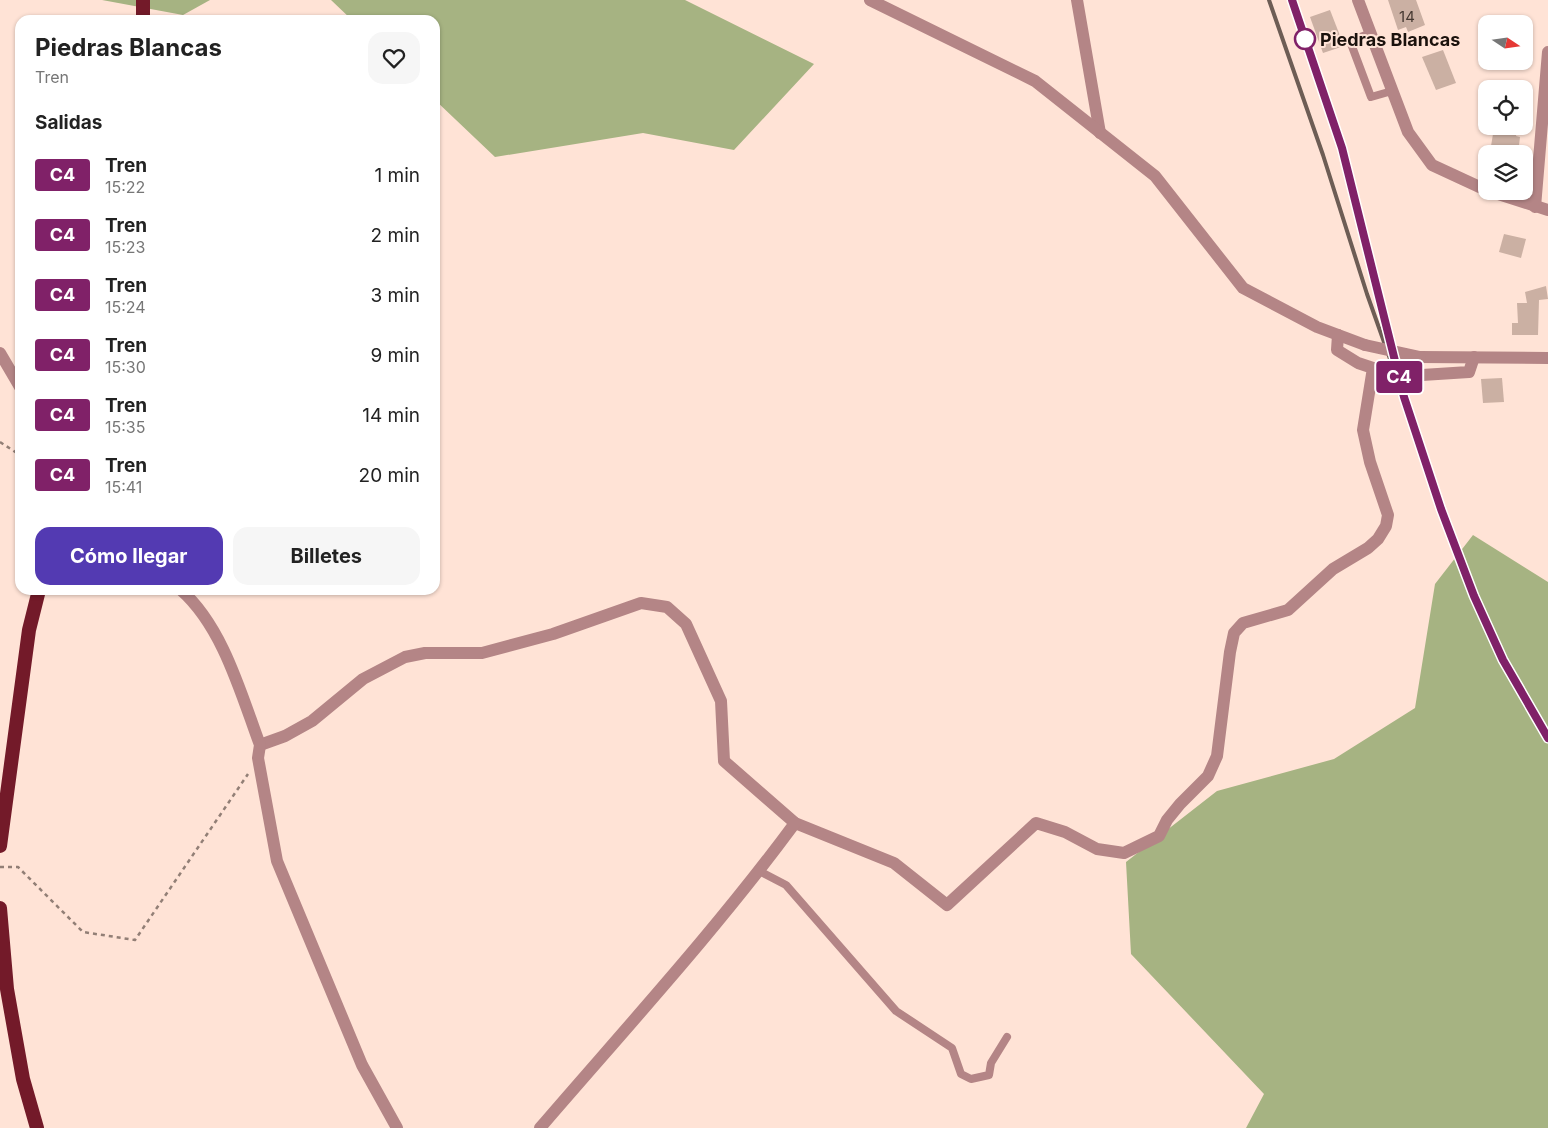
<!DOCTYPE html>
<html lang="es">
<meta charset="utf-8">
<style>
:root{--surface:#fff;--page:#f6f6f6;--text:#222;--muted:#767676;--accent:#533ab2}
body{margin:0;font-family:Inter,sans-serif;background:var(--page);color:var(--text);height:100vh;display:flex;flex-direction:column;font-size:19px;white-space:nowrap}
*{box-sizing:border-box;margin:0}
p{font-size:16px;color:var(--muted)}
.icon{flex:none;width:28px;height:28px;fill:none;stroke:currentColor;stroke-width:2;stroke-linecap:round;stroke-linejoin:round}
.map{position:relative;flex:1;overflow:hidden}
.sheet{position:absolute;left:15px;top:15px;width:425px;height:580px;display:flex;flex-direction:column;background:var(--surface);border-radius:15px;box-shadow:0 1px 4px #0004}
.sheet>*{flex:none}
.badge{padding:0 10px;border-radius:4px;font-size:18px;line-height:32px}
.needle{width:32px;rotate:103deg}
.fabs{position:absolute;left:1478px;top:15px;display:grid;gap:10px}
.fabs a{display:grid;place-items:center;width:55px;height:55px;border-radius:10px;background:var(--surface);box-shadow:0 1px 4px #0004;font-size:25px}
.map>.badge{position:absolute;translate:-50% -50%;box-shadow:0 0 0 2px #fff}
h2{padding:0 20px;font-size:19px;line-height:45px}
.round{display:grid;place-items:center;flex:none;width:52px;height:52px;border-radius:15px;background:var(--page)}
.headline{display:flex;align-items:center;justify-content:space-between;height:85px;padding:0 20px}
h1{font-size:24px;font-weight:700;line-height:38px}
.button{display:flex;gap:10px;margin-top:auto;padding:10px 20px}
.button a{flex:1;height:58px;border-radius:15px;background:var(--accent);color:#fff;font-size:20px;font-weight:700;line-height:58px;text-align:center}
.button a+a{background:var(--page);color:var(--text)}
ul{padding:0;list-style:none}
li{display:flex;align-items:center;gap:15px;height:60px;padding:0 20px}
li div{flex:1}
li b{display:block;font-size:19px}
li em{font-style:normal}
li .badge{min-width:55px;font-weight:700;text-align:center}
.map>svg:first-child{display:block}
</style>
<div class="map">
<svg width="1548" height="1128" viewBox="0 0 1548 1128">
<rect width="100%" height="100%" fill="#ffe3d6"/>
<g fill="#a6b382">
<polygon points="102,0 210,0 183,15"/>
<polygon points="331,0 685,0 814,64 734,150 643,133 495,157 435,100 435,20 352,20"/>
<polygon points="1473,535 1548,582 1548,1128 1246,1128 1264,1094 1131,954 1126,862 1217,791 1334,759 1415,708 1435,584"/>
</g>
<g fill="#cbb0a3">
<polygon points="1388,0 1416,0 1425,25 1408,32 1406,27 1398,30"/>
<polygon points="1330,10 1344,46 1323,53 1310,17"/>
<polygon points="1443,50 1456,83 1436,90 1422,57"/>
<polygon points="1494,128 1517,131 1516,136 1520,137 1518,154 1490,152"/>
<polygon points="1504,234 1526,239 1521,258 1499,252"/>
<polygon points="1546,286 1548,299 1539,300 1538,335 1512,335 1512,323 1518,323 1517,303 1527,303 1525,292"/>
<polygon points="1502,378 1504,402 1483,403 1481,379"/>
</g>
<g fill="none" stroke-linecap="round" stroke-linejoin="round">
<g stroke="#927f76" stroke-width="2.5" stroke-dasharray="4 4" stroke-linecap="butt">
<polyline points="0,442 20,455"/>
<polyline points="0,867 18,867 83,932 135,940 248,774"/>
</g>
<g stroke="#b48586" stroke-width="8">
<polyline points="1371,33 1350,41 1371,97 1392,91"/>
<polyline points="759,871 786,885 896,1011 952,1048 961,1074 971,1079 989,1075 991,1063 1007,1037"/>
</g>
<g stroke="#b48586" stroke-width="12">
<polyline points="1077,0 1100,133"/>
<polyline points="1358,0 1408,132 1432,165 1486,190"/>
<polyline points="1489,191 1548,210"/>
<polyline points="1535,207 1548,52"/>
<polyline points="1422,375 1469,372 1474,357"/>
<polyline points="260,745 285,736 312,721 363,679 405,657 425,653 482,653 553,634 641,603 667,607 686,624 721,701 724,761 795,823 894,863 947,905 1036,823 1065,832 1097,849 1124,853 1159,836 1167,820 1180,804 1208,776 1217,756 1230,652 1234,633 1243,623 1288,610 1333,569 1368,548 1378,539 1386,526 1388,515 1370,462 1363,430 1373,368 1358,363 1337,350 1338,335"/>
<path d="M540,1128c86,-100 176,-198 255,-305"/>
</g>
<g stroke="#b48586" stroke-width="12">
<polyline points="870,0 1035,81 1155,176 1243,288 1317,327 1365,345"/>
<polyline points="0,353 20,387"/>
<polyline points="1420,357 1548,358"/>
<path d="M181,590c42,37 60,104 79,155l-2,13 19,103 85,204 35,63"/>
</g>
<g stroke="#731a29" stroke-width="14">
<polyline points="143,20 143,0"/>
<polyline points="0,846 29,630 39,590"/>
<polyline points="0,908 7,989 23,1079 37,1128"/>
</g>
<g stroke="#6d5d55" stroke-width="4">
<polyline points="1269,0 1323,155 1367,294 1474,596 1503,660 1548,738"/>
<polyline points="1292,0 1342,148 1389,339"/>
</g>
<polyline stroke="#b48586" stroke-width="12" points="1379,369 1422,375"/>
<polyline stroke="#b48586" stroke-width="12" points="1365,345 1420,357"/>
</g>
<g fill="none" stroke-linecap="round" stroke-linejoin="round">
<defs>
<polyline id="line" points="1292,0 1342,148 1404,397 1441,509 1474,596 1503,660 1548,738"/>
</defs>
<use href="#line" stroke="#fff" stroke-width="11"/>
<use href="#line" stroke="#802168" stroke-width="8"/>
</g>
<circle fill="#fff" stroke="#802168" stroke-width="2.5" cx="1305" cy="39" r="10"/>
<g text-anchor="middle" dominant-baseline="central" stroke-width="4" stroke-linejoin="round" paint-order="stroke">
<g font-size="15" fill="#463932">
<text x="1407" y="16">14</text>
</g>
<g font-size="18" font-weight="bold" fill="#1a110c" stroke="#ffe3d6" text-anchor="start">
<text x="1320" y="39">Piedras Blancas</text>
</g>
</g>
</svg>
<div class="fabs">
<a><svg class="needle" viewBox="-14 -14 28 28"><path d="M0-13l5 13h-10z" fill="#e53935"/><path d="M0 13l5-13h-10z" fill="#767676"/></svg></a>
<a><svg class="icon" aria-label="locate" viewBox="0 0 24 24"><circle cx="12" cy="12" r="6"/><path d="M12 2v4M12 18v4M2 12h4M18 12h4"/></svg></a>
<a><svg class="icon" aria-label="layers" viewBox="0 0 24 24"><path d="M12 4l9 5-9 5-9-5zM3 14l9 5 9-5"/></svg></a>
</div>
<b class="badge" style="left:1399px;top:377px;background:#802168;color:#fff">C4</b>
<section class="sheet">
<div class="headline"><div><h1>Piedras Blancas</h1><p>Tren</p></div><a class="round"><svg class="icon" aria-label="heart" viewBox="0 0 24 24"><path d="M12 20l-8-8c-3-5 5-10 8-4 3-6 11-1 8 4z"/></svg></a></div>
<h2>Salidas</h2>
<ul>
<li><span class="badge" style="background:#802168;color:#fff">C4</span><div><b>Tren</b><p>15:22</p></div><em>1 min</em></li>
<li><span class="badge" style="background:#802168;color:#fff">C4</span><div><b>Tren</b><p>15:23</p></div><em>2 min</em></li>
<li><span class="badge" style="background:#802168;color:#fff">C4</span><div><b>Tren</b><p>15:24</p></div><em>3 min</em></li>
<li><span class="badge" style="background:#802168;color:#fff">C4</span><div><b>Tren</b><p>15:30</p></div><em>9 min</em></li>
<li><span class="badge" style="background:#802168;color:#fff">C4</span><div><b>Tren</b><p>15:35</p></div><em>14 min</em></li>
<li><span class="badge" style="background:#802168;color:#fff">C4</span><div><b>Tren</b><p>15:41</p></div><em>20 min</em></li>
</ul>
<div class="button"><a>Cómo llegar</a><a>Billetes</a></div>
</section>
</div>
